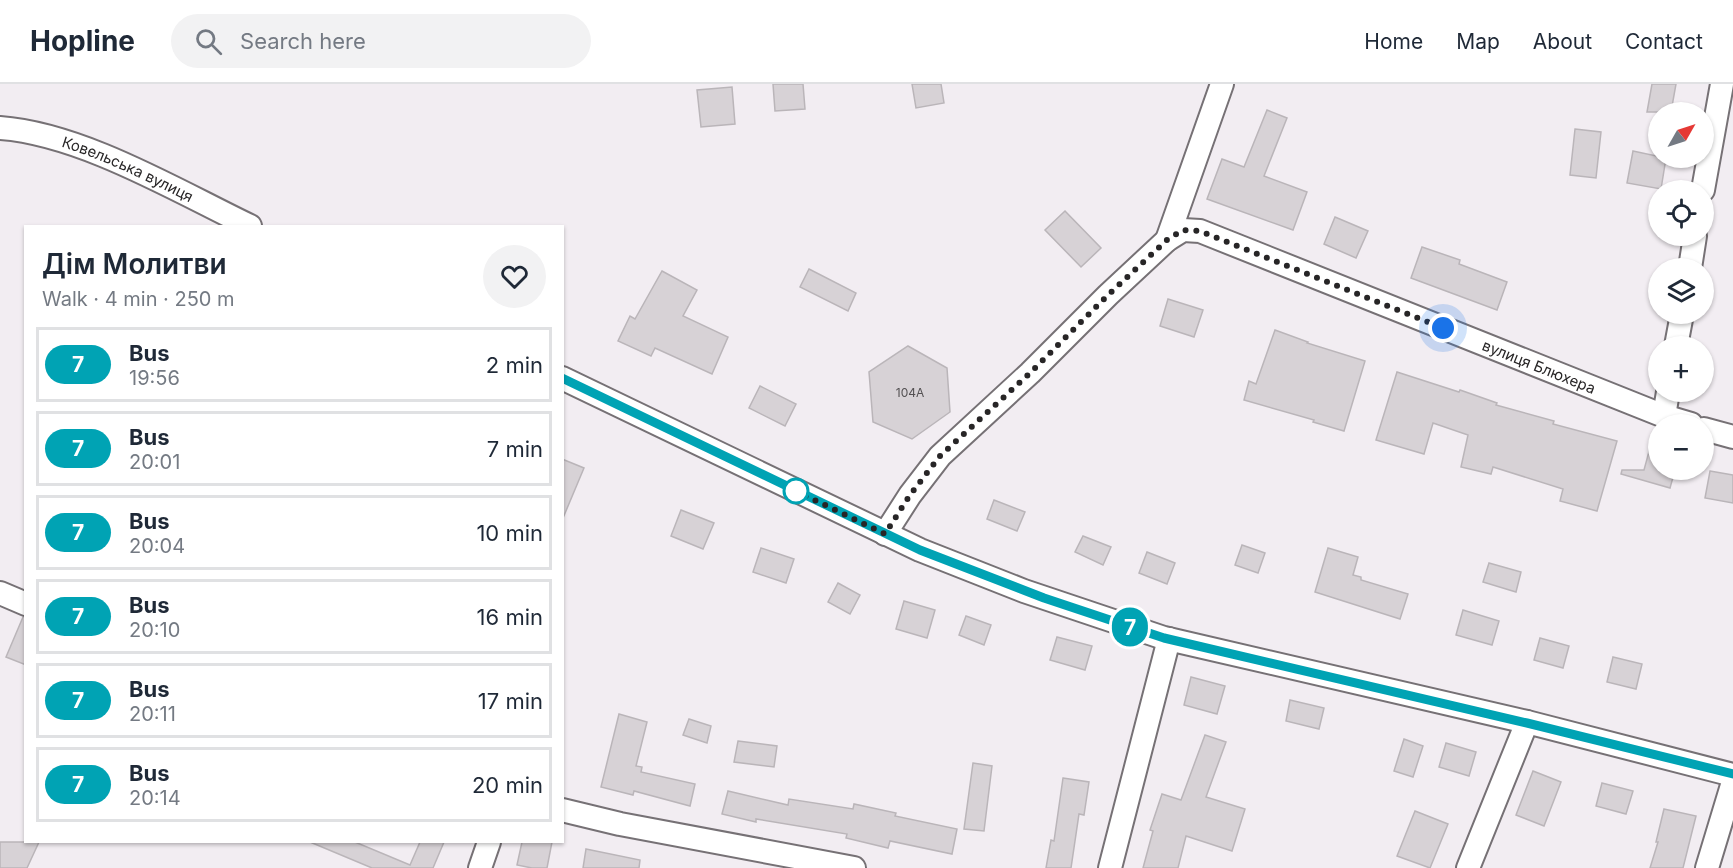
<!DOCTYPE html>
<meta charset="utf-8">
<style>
:root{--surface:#fff;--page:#f2f2f3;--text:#1f2937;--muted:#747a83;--line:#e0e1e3}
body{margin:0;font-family:Inter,sans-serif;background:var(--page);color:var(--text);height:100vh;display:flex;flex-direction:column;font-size:22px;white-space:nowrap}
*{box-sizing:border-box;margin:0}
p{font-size:20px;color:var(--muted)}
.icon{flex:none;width:33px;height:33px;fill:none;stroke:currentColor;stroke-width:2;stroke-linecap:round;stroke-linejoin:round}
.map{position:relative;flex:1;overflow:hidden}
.side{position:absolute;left:24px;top:141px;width:540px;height:618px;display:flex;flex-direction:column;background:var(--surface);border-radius:0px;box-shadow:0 2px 4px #0004}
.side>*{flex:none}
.badge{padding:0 12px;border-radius:20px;font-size:21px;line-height:39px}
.needle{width:39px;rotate:51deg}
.controls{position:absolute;left:1648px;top:18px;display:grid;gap:12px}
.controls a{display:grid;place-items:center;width:66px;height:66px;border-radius:50%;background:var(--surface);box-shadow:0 2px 4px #0004;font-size:30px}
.you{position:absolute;width:30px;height:30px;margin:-15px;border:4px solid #fff;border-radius:50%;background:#1a73e8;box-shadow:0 0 0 9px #1a73e833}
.map>.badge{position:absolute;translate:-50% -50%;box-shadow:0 0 0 3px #fff}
.round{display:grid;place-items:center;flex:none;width:63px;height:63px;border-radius:32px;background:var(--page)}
.summary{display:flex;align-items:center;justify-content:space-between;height:102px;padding:0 18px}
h1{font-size:28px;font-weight:600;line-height:45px}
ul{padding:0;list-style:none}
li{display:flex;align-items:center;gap:18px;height:75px;margin:0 12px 9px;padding:0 6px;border:3px solid var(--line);border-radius:0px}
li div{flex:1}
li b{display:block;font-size:22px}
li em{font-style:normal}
li .badge{min-width:66px;font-weight:700;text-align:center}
header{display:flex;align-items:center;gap:36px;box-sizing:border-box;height:84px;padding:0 30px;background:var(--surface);border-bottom:2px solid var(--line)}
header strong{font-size:28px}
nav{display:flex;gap:33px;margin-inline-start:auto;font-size:21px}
.search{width:420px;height:54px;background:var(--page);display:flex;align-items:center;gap:15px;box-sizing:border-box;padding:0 21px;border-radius:33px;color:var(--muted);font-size:22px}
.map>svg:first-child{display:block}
</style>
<header>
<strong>Hopline</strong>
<div class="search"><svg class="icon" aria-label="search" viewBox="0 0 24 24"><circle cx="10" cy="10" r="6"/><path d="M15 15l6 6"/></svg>Search here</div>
<nav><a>Home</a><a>Map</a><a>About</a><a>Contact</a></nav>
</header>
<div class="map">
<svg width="1733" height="784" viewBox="0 0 1733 784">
<rect width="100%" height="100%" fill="#f2edf2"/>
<g fill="#d7d2d6" stroke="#bab5b9" stroke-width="1.5">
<polygon points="773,0 803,0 805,25 775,27"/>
<polygon points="912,0 941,0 944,19 916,24"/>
<polygon points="1652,0 1676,0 1671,28 1647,28"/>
<polygon points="732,3 735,40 701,43 697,6"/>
<polygon points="1267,26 1287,34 1264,92 1307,108 1293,146 1207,115 1222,75 1244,83"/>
<polygon points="1575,45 1601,48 1596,94 1570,91"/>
<polygon points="1633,67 1666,74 1661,105 1627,99"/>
<polygon points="1065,127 1101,164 1081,183 1045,146"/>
<polygon points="1335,133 1368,147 1356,174 1324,160"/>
<polygon points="1422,163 1460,176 1459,180 1507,198 1497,226 1411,194"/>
<polygon points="809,185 856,209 848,227 800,203"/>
<polygon points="662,187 697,206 683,232 728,253 712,290 655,264 651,272 618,257 630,232 635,235"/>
<polygon points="1168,215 1203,226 1194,253 1160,242"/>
<polygon points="1275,246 1308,258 1307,259 1365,277 1344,347 1313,338 1314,336 1244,316 1249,297 1256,300"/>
<polygon points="908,262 947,284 950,328 912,355 873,338 869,288"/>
<polygon points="1397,288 1459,308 1460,306 1497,319 1496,321 1554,337 1553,340 1617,357 1597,427 1560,417 1563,405 1493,383 1491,390 1461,383 1468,351 1433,339 1424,370 1376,356"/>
<polygon points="760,302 796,320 785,342 749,324"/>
<polygon points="1654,349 1659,349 1659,386 1675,386 1670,404 1621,390 1622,386 1644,386"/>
<polygon points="562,375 584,384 563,434 562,434"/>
<polygon points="1710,387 1733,391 1733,419 1705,414"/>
<polygon points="994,416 1025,428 1017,447 987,435"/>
<polygon points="681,426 714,439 703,465 671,452"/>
<polygon points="1083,452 1111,463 1103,481 1075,468"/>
<polygon points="1242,461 1265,469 1258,489 1235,481"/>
<polygon points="761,464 794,475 786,499 753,488"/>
<polygon points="1328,464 1358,473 1353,491 1361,493 1361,496 1408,510 1400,535 1315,508"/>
<polygon points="1147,468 1175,479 1167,500 1139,489"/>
<polygon points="1489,479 1521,488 1516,508 1483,498"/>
<polygon points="838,499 860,511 850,530 828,518"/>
<polygon points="904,517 935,526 927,554 896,545"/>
<polygon points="1463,526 1499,537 1492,561 1456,551"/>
<polygon points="966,532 991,541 984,561 959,551"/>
<polygon points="23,533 26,533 26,581 6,573"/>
<polygon points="1057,553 1092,562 1085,586 1050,576"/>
<polygon points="1540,554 1569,562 1563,584 1534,576"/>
<polygon points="1613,573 1642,580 1636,605 1607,598"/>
<polygon points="1191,593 1225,602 1217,630 1184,621"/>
<polygon points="1290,616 1324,624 1319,645 1286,637"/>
<polygon points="619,630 647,638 636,682 642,683 641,688 695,700 690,722 634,707 633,711 601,703"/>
<polygon points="689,635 711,642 707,659 683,651"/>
<polygon points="1205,651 1226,658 1206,713 1245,725 1232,767 1186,752 1178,784 1143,784 1153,747 1150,746 1162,710 1181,716"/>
<polygon points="1404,655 1423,662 1413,693 1394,687"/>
<polygon points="738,657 777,662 774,683 734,678"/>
<polygon points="1446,659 1476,668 1469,692 1439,683"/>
<polygon points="973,679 992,682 984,747 964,745"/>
<polygon points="1533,687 1561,698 1544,742 1516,731"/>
<polygon points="1063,694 1089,698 1084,731 1079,730 1071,784 1046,784 1051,756 1054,757"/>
<polygon points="1602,699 1633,707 1626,730 1596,722"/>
<polygon points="728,707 788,721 789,715 853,725 854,720 896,729 895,732 957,745 952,770 890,757 888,764 846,754 847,750 756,735 756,738 722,730"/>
<polygon points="1664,725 1696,732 1683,784 1650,784 1658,758 1656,758"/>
<polygon points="1415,727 1448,740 1430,784 1397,772"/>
<polygon points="0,758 39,758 27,784 0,784"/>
<polygon points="310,758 355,758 410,781 420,758 444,758 433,784 372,784"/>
<polygon points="522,758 552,758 547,784 532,784 517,781"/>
<polygon points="586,765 640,776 639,784 583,784"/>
</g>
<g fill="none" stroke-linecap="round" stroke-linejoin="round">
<defs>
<g id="minor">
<path id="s1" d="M0,44c82,6 177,63 250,98"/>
<polyline points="1703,106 1722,0"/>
<polyline points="1167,156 1222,0"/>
<polyline points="1690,184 1695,152"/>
<polyline points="1676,262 1682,230"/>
<polyline points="562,294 920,466 1024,507 1164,554 1527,638 1733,691"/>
<polyline points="1664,332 1668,308"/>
<polyline points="1704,345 1733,353"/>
<path id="s2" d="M885,450l25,-39 30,-39 90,-83 78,-78 59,-55 16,-10 17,1 464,185 27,8"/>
<polyline points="0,509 26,520"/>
<polyline points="562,726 620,740 854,784"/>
<polyline points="480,784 489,758"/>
<polyline points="1110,784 1169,555"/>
<polyline points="1468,784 1527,638"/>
<polyline points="1707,784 1733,698"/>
</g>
</defs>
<use href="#minor" stroke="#767175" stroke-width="26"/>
<use href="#minor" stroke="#fff" stroke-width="22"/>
</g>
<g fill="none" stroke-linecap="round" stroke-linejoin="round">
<defs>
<polyline id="line" points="562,294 920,466 1044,514 1164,554 1527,639 1733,690"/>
</defs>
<use href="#line" stroke="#fff" stroke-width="14"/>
<use href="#line" stroke="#00a3b4" stroke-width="9"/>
<polyline stroke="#272526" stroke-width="6" stroke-dasharray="0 10.8" points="796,407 885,450 910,411 940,372 1030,289 1108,211 1167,156 1183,146 1200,147 1443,244"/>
</g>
<circle fill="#fff" stroke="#00a3b4" stroke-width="3" cx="796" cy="407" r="12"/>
<g text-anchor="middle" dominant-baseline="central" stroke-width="4.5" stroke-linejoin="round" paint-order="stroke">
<g font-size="12" fill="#535052">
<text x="910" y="308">104А</text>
</g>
<g font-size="15" fill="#272526" stroke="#f2edf2">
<text stroke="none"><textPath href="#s1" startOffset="135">Ковельська вулиця</textPath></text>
<text stroke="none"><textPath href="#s2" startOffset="810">вулиця Блюхера</textPath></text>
</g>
</g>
</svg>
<div class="controls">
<a><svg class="needle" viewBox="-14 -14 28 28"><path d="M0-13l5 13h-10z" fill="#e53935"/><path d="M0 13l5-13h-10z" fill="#747a83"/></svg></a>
<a><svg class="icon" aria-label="locate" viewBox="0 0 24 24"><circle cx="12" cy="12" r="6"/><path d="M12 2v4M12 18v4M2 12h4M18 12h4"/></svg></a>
<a><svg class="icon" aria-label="layers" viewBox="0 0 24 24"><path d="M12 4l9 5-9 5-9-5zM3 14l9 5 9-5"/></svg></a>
<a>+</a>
<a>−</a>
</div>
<div class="you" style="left:1443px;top:244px"></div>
<b class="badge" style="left:1130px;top:543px;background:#00a3b4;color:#fff">7</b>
<section class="side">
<div class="summary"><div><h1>Дім Молитви</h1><p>Walk · 4 min · 250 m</p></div><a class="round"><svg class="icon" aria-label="heart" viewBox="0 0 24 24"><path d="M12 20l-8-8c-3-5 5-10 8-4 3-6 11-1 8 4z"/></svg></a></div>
<ul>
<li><span class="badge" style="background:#00a3b4;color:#fff">7</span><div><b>Bus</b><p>19:56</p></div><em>2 min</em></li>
<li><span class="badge" style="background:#00a3b4;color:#fff">7</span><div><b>Bus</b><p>20:01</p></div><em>7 min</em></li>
<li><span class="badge" style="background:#00a3b4;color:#fff">7</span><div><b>Bus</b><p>20:04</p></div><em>10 min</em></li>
<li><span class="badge" style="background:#00a3b4;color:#fff">7</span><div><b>Bus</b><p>20:10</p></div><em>16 min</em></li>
<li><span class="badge" style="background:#00a3b4;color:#fff">7</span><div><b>Bus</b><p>20:11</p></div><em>17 min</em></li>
<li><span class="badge" style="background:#00a3b4;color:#fff">7</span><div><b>Bus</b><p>20:14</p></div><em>20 min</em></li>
</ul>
</section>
</div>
